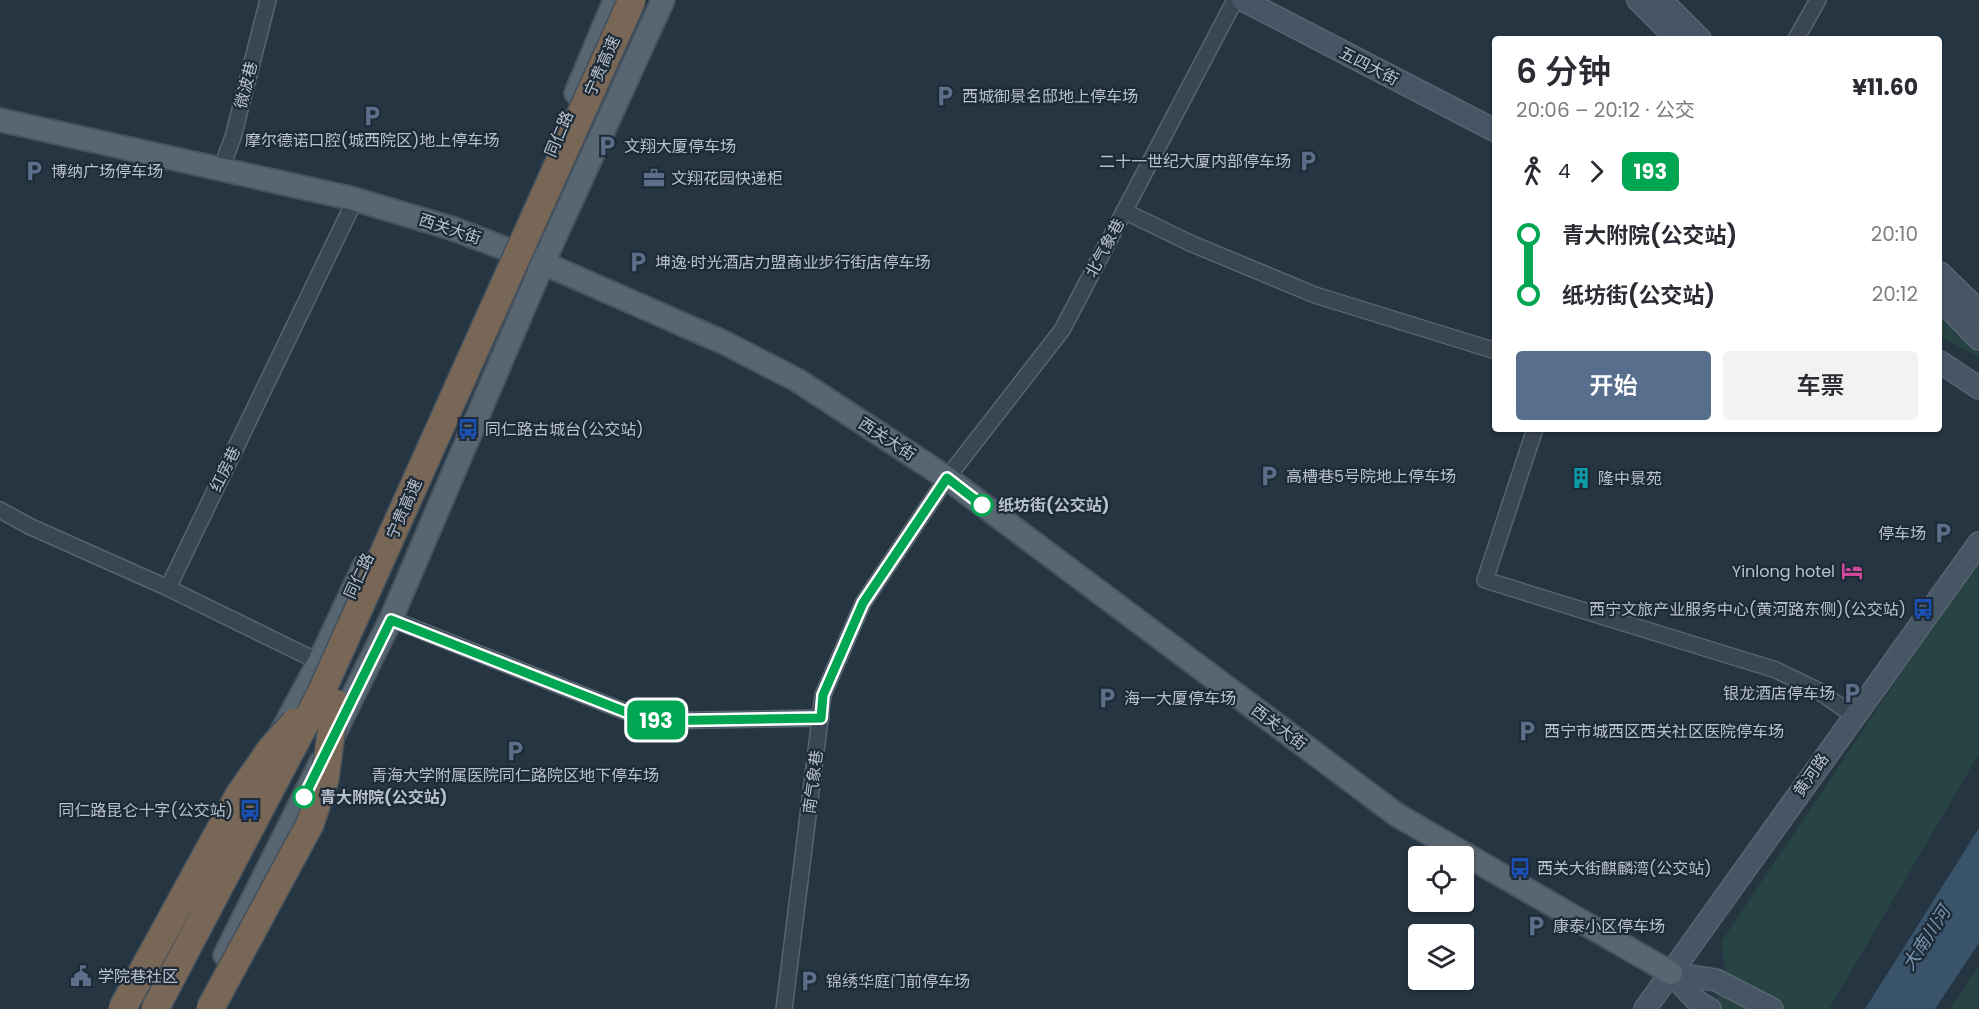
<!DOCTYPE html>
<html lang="zh">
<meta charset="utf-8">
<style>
:root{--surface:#fff;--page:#f2f2f3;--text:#2b2b33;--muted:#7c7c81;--accent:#576f8d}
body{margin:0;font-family:Poppins,"Noto Sans SC",sans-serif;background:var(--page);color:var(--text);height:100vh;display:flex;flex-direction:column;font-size:22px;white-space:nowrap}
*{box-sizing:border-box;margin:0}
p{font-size:20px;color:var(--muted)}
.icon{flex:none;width:33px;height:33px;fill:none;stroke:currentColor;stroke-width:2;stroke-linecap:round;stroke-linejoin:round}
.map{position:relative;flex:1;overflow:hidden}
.drawer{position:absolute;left:1492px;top:36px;width:450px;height:396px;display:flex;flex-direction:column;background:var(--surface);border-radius:6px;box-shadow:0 2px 4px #0004}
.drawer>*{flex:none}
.badge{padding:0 12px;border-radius:9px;font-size:21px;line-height:39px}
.controls{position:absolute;left:1408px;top:846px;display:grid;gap:12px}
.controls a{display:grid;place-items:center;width:66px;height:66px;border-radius:6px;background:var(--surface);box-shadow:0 2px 4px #0004;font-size:30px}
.map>.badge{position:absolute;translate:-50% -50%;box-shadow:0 0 0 3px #fff}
.legs{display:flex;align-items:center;gap:9px;height:66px;padding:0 24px;font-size:20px}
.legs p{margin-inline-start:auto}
.summary{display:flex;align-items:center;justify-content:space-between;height:102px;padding:0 24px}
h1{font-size:33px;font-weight:600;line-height:45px}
.button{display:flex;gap:12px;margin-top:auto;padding:12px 24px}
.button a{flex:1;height:69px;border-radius:6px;background:var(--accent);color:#fff;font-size:24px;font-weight:600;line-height:69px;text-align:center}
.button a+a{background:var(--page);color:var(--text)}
ul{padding:0 24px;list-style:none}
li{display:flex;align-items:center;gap:21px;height:60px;font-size:22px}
li i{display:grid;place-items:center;width:9px;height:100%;margin:0 8px;background:currentColor}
li i::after{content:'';width:15px;height:15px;margin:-8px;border:4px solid;border-radius:50%;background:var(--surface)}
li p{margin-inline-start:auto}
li:first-child i{background:linear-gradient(#0000 50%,currentColor 0)}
li:last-child i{background:linear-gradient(currentColor 50%,#0000 0)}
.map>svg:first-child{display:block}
</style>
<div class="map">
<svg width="1979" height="1009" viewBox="0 0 1979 1009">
<rect width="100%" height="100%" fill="#253542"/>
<g fill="#274343">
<polygon points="1940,316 1979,354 1979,357 1940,337"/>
<polygon points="1979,557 1979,754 1829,1009 1711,1009 1727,981 1721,942"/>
<polygon points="1979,966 1979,1009 1950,1009"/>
</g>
<polygon fill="#38536a" points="1979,828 1979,943 1935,1009 1865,1009"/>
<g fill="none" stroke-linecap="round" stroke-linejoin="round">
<defs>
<g id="minor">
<polyline points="1796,39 1818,0"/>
<polyline points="221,169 233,137 268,0"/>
<polyline points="1124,211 1190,243 1315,295 1496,351"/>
<polyline points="1535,429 1485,580 1776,670 1817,690 1853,715"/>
<polyline points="0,510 29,526 168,588 319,662"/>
<polyline points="168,588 355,200"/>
<polyline points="391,619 649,721 821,718"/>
<polyline points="784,1009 823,695 863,603 947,478 1062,330 1235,0"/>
</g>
<g id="secondary">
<polyline points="1243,0 1496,131"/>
<polyline points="1638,0 1677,39"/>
<polyline points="1661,0 1700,39"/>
<polyline points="1940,273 1979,311"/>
<polyline points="1940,299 1979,339"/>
<polyline points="1940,362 1979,388"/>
<polyline points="1671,973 1716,980 1772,1009"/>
<polyline points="1671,973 1698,1002 1710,1009"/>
<polyline points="1645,1009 1979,543"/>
</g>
<g id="primary">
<polyline points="576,93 615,0"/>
<polyline points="0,120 350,198 451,228 543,263 725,343 797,380 947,478 1397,815 1671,973"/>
<polyline points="335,732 391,619 543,263 663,0"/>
<polyline points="280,735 319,662 364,566"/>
<polyline points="225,955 321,762"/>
</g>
</defs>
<use href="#minor" stroke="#58646f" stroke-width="18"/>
<use href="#secondary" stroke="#58646f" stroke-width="24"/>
<use href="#primary" stroke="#46525e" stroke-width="26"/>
<use href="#minor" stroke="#3a4652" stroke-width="15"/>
<use href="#secondary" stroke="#475665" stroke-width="21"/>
<use href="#primary" stroke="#586672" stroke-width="22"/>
<defs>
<g id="motorway-bridge">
<polyline points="122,1009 239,795 271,749 295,722"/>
<polyline points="155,1009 320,695 632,0"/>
<polyline points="210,1009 310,824 325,779 335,703"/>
</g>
</defs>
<use href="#motorway-bridge" stroke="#44515c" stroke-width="30" stroke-linecap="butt"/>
<use href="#motorway-bridge" stroke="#786756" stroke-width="27"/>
</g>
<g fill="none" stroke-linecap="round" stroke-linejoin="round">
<defs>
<polyline id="line-1" points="304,797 391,620 649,721 821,718 823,695 863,603 947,478 982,505"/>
</defs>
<use href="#line-1" stroke="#fff" stroke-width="14"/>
<use href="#line-1" stroke="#00a651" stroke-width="9"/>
</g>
<defs>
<symbol id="parking-bare" viewBox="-9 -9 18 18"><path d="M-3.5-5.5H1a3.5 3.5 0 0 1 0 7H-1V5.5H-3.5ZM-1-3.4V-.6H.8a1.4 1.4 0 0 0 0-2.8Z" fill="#5c6f8a" stroke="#1e2b37" stroke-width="2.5" paint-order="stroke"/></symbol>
<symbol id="office-bare" viewBox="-9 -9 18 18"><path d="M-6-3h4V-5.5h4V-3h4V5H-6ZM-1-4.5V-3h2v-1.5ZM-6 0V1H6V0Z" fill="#5c6f8a" stroke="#1e2b37" stroke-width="2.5" paint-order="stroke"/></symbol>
<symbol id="bus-bare" viewBox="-9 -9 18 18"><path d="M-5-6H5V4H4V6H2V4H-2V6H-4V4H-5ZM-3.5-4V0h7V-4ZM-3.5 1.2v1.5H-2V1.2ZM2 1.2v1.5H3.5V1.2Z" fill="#1a4fb4" stroke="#1e2b37" stroke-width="2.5" paint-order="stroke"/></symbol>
<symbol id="building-bare" viewBox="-9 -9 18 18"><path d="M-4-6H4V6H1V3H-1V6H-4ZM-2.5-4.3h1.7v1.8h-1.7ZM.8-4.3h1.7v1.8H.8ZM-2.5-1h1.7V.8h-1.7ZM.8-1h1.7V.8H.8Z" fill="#0f9aa8" stroke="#1e2b37" stroke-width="2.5" paint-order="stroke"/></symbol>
<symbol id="hotel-bare" viewBox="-9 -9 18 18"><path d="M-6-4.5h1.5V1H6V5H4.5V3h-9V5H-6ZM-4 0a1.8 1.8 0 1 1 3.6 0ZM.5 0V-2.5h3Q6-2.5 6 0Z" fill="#d1479c" stroke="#1e2b37" stroke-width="2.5" paint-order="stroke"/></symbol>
<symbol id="civic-bare" viewBox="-9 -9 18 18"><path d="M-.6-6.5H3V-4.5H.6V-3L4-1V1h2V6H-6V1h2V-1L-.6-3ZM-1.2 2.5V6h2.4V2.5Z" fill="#5c6f8a" stroke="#1e2b37" stroke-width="2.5" paint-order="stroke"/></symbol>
</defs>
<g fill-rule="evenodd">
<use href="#parking-bare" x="930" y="81" width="30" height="30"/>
<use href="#parking-bare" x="357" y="101" width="30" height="30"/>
<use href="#parking-bare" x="592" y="131" width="30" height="30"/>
<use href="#parking-bare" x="1293" y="146" width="30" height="30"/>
<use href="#parking-bare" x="19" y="156" width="30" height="30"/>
<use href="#office-bare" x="639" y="163" width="30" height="30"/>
<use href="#parking-bare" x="623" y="247" width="30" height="30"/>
<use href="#bus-bare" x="453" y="414" width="30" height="30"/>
<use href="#parking-bare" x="1254" y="461" width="30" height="30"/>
<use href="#building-bare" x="1566" y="463" width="30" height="30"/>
<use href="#parking-bare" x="1928" y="518" width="30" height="30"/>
<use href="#hotel-bare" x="1837" y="556" width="30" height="30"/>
<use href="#bus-bare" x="1908" y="594" width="30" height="30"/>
<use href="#parking-bare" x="1837" y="678" width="30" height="30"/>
<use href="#parking-bare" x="1092" y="683" width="30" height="30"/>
<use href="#parking-bare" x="1512" y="716" width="30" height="30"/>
<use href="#parking-bare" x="500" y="736" width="30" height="30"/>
<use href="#bus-bare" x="235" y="795" width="30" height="30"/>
<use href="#bus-bare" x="1505" y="853" width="30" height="30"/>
<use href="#parking-bare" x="1521" y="911" width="30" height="30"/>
<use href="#civic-bare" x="66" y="961" width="30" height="30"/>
<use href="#parking-bare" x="794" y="966" width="30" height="30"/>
</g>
<g fill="#fff" stroke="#00a651" stroke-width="3">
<circle cx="982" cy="505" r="10"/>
<circle cx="304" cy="797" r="10"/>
</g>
<g text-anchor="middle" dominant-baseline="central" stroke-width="4.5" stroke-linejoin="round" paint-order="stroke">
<g font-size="16" fill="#b7c1cc" stroke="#1e2b37">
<text transform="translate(602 66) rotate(-66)">宁贵高速</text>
<text transform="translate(1369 66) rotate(27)">五四大街</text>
<text transform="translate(246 85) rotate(-76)">微波巷</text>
<text transform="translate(559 134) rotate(-67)">同仁路</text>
<text transform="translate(450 229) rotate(18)">西关大街</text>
<text transform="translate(1105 248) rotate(-62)">北气象巷</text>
<text transform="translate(887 439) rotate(33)">西关大街</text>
<text transform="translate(225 469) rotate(-64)">红房巷</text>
<text transform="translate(404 509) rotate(-66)">宁贵高速</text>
<text transform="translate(359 576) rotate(-65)">同仁路</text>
<text transform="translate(1279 727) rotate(37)">西关大街</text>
<text transform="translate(1811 775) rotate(-55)">黄河路</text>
<text transform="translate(813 782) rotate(-83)">南气象巷</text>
</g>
<g font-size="16" fill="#b7c1cc" stroke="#1e2b37" text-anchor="start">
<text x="962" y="96">西城御景名邸地上停车场</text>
<text x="372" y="140" text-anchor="middle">摩尔德诺口腔(城西院区)地上停车场</text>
<text x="624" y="146">文翔大厦停车场</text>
<text x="1291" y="161" text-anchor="end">二十一世纪大厦内部停车场</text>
<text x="51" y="171">博纳广场停车场</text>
<text x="671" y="178">文翔花园快递柜</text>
<text x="655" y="262">坤逸·时光酒店力盟商业步行街店停车场</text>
<text x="485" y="429">同仁路古城台(公交站)</text>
<text x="1286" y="476">高槽巷5号院地上停车场</text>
<text x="1598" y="478">隆中景苑</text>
<text x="1926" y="533" text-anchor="end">停车场</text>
<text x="1835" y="571" text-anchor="end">Yinlong hotel</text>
<text x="1906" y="609" text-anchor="end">西宁文旅产业服务中心(黄河路东侧)(公交站)</text>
<text x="1835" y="693" text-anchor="end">银龙酒店停车场</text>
<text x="1124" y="698">海一大厦停车场</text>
<text x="1544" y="731">西宁市城西区西关社区医院停车场</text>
<text x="515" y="775" text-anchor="middle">青海大学附属医院同仁路院区地下停车场</text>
<text x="233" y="810" text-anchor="end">同仁路昆仑十字(公交站)</text>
<text x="1537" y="868">西关大街麒麟湾(公交站)</text>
<text x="1553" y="926">康泰小区停车场</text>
<text x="98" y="976">学院巷社区</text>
<text x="826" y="981">锦绣华庭门前停车场</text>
</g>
<g font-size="16" font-weight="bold" fill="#b7c1cc" stroke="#1e2b37" text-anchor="start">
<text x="998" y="505">纸坊街(公交站)</text>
<text x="320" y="797">青大附院(公交站)</text>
</g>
<g font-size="18" font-style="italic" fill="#7696b0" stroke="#1e2b37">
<text transform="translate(1926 938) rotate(-57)">大南川河</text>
</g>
</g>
</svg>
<div class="controls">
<a><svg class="icon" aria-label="locate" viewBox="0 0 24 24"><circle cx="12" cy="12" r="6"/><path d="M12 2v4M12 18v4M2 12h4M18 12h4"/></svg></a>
<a><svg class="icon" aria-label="layers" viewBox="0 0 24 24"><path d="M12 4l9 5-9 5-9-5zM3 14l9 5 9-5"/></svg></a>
</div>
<b class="badge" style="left:656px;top:720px;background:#00a651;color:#fff">193</b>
<section class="drawer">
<div class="summary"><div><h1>6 分钟</h1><p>20:06 – 20:12 · 公交</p></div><b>¥11.60</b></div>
<div class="legs"><svg class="icon" aria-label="walk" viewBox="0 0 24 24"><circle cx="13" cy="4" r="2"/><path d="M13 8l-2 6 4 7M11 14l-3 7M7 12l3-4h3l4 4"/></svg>4<svg class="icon" aria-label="forward" viewBox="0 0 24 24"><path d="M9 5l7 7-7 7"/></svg><b class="badge" style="background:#00a651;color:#fff">193</b></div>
<ul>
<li><i style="color:#00a651"></i><b>青大附院(公交站)</b><p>20:10</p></li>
<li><i style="color:#00a651"></i><b>纸坊街(公交站)</b><p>20:12</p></li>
</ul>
<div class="button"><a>开始</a><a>车票</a></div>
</section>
</div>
